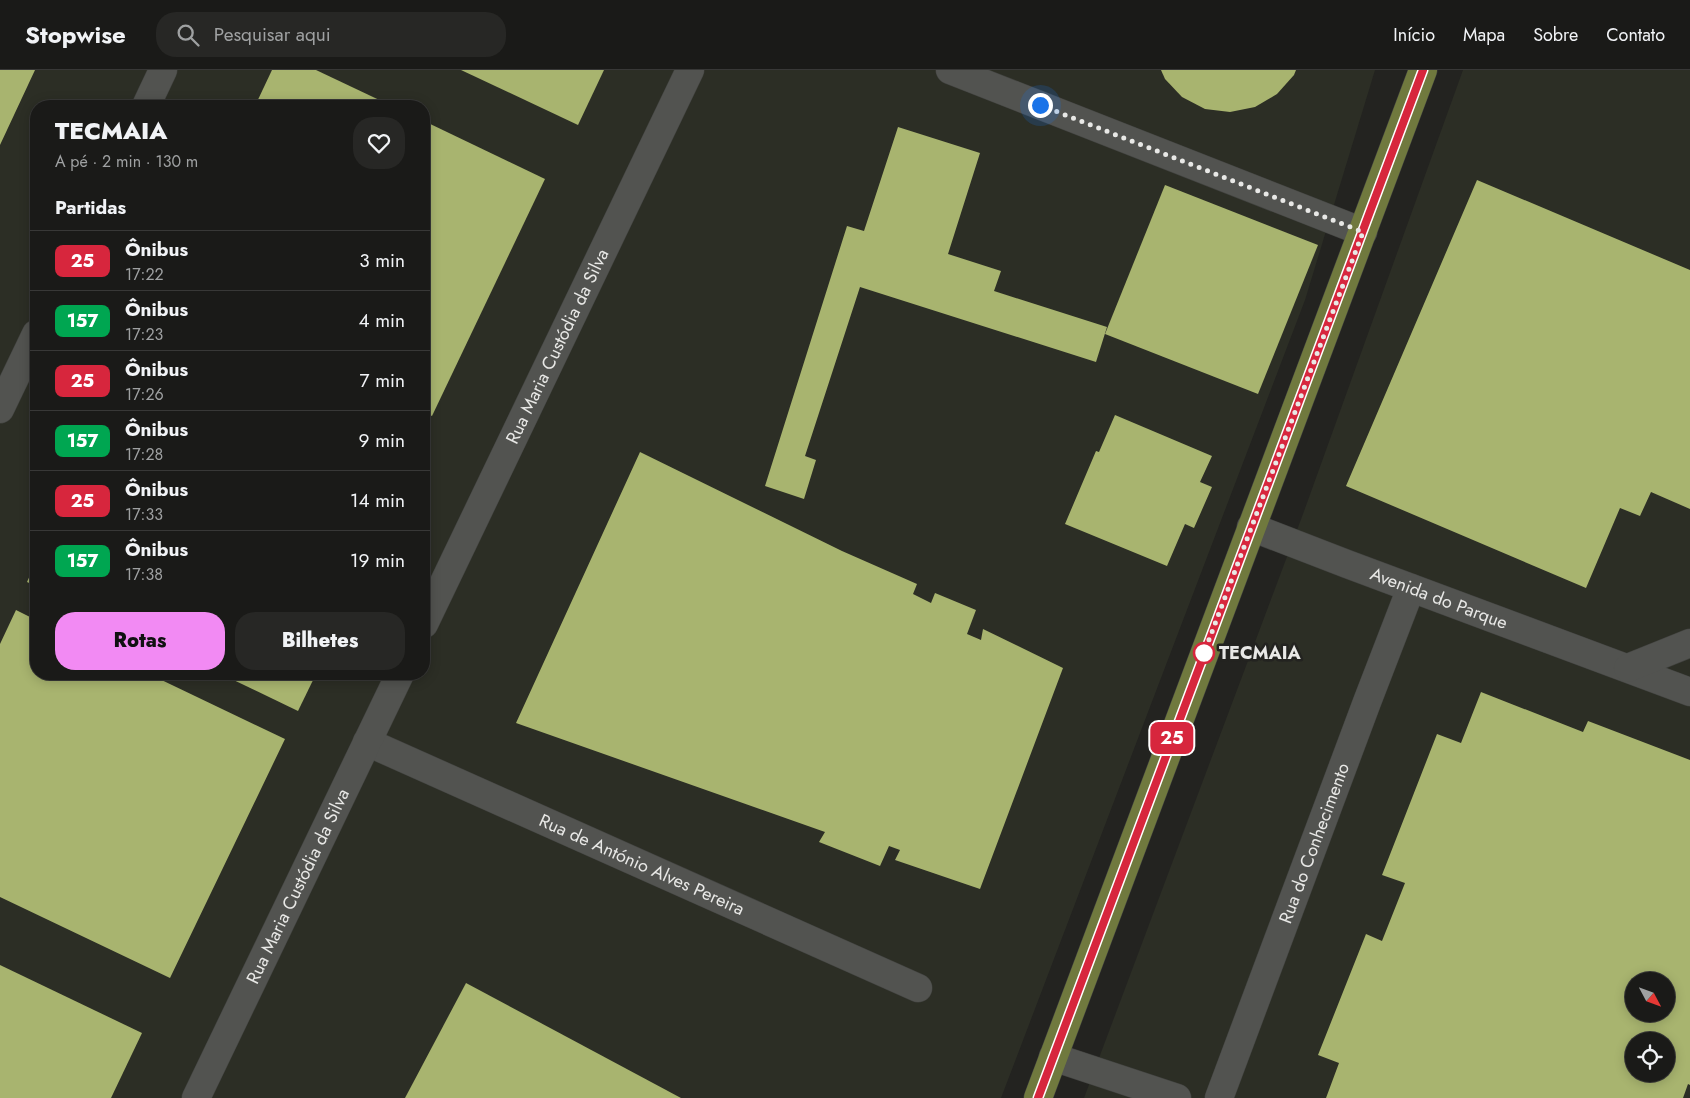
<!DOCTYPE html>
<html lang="pt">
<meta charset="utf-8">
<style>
:root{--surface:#1a1a18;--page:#272725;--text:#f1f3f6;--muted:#9fa1a2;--line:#383837;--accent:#f28af3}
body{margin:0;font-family:Jost,sans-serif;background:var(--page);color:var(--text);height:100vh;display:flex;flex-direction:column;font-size:19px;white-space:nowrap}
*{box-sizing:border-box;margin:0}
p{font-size:16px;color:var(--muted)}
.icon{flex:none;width:28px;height:28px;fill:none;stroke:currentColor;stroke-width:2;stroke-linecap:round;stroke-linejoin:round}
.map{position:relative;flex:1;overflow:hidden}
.drawer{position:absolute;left:30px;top:30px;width:400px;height:580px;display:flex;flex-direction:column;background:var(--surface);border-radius:20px;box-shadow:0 2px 12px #0003,0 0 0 1px var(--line)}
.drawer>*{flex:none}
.badge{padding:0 10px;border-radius:8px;font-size:18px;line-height:32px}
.needle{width:32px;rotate:131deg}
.buttons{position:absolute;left:1625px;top:902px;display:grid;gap:10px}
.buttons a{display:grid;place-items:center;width:50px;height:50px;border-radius:50%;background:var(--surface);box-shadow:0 2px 12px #0003,0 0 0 1px var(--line);font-size:25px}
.you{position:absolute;width:25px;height:25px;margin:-12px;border:4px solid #fff;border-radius:50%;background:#1a73e8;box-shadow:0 0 0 8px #1a73e833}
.map>.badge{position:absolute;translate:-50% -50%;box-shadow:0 0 0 2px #fff}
h2{padding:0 25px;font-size:19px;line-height:45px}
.round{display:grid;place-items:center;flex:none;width:52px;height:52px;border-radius:20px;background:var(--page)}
.headline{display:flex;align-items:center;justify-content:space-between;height:85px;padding:0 25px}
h1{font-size:24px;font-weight:800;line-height:38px}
.button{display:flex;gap:10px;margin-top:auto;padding:10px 25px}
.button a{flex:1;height:58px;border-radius:20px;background:var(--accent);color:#111;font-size:20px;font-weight:800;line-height:58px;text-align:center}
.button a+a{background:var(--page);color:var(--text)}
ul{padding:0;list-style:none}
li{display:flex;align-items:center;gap:15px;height:60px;padding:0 25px;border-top:1px solid var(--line)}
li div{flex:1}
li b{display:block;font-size:19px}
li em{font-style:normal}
li .badge{min-width:55px;font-weight:700;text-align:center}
header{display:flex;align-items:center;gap:30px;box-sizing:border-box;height:70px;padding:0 25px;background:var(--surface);border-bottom:1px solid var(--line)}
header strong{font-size:24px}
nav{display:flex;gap:28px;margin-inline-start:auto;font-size:18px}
.search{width:350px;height:45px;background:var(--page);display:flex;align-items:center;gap:12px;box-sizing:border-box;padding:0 18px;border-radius:20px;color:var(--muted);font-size:19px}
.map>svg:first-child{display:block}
</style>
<header>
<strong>Stopwise</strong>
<div class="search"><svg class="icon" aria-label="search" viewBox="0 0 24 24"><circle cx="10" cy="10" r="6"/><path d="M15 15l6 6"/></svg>Pesquisar aqui</div>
<nav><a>Início</a><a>Mapa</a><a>Sobre</a><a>Contato</a></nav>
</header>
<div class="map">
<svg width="1690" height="1028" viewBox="0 0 1690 1028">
<rect width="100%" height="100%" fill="#232320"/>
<g fill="#2c2e25" fill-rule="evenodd">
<path d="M0,0h1375l-70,230 -304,798h-1001zM36,36h388v568h-388z"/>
<path d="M1463,0h227v1028h-606l219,-584zM1634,911h32v33h-32zM1634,971h32v33h-32z"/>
</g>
<g fill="#a8b46f" fill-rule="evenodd">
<polygon points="0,0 35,0 0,75"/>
<polygon points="272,0 316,0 392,36 255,36"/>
<polygon points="461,0 604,0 578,55"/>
<polygon points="1161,0 1296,0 1294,5 1277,24 1255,37 1230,42 1205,39 1182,27 1165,9"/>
<polygon points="424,51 545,109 432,346 424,342"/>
<polygon points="898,57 980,83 948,184 1001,201 994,221 1107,257 1096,292 860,217 805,386 816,390 804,429 765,416 847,156 864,161"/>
<polygon points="1477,110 1690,200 1690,439 1651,422 1640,446 1620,438 1586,518 1346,416"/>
<polygon points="1165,115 1318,175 1258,324 1105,264"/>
<polygon points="1115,345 1212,386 1200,412 1212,417 1194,458 1185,454 1167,496 1065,454 1096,381 1099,382"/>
<polygon points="640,382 842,481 917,514 913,524 931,533 935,523 976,540 967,564 981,570 983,559 1063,598 980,819 895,790 900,780 889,776 880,796 819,772 825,762 516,653"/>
<polygon points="36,492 36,516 27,512"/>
<polygon points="16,540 36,550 36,604 149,604 285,669 170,908 0,827 0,574"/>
<polygon points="221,604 316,604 298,641"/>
<path d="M1481,622l102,40 5,-11 102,39v325l-2,-1 -5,14h-357l13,-35 -21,-8 48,-121 16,7 23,-58 -23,-8 55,-141 24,9zM1634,911h32v33h-32zM1634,971h32v33h-32z"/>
<polygon points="0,895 142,963 111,1028 0,1028"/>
<polygon points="466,913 681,1028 405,1028"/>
</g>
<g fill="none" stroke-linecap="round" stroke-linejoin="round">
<defs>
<g id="minor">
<polyline points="950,0 1363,162"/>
<polyline points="146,36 163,0"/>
<polyline points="0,339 36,264"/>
<path id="s1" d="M1251,457l96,37 343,128"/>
<path id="s2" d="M424,554l266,-554"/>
<polyline points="1628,598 1690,573"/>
<path id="s3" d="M367,672l551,246"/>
<polyline points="1053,987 1177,1028"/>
<path id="s4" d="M196,1028l204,-424"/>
<path id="s5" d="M1219,1028l148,-396 44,-114"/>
</g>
<polyline id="major" points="1038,1028 1423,0"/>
</defs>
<use href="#minor" stroke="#41423f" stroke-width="29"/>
<use href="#major" stroke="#41423f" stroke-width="29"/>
<use href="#minor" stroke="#525350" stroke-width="28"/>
<use href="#major" stroke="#70793e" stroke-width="28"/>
</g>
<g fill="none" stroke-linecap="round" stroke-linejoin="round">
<defs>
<polyline id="line" points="1038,1028 1423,0"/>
</defs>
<use href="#line" stroke="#fff" stroke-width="11"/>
<use href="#line" stroke="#d7263d" stroke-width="8"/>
<polyline stroke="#e8e8e6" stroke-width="5" stroke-dasharray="0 9" points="1040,35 1363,162 1204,583"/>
</g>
<circle fill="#fff" stroke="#d7263d" stroke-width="2.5" cx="1204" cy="583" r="10"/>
<g text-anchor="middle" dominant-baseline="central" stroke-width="5" stroke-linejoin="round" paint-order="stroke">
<g font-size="18" fill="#e8e8e6" stroke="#232320">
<text stroke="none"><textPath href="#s2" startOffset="308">Rua Maria Custódia da Silva</textPath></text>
<text stroke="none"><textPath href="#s1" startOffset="201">Avenida do Parque</textPath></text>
<text stroke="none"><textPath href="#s5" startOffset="272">Rua do Conhecimento</textPath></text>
<text stroke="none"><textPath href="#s3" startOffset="301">Rua de António Alves Pereira</textPath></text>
<text stroke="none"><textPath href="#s4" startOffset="235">Rua Maria Custódia da Silva</textPath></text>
</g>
<g font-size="18" font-weight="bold" fill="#e8e8e6" stroke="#232320" text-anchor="start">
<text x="1219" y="583">TECMAIA</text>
</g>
</g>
</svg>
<div class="buttons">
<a><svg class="needle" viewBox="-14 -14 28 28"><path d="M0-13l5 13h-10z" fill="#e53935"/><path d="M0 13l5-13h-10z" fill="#9fa1a2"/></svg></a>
<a><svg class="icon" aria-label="locate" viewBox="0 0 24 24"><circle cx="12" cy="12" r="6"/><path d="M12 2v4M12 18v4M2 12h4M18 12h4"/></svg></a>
</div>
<div class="you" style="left:1040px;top:35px"></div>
<b class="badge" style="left:1172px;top:668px;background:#d7263d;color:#fff">25</b>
<section class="drawer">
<div class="headline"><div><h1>TECMAIA</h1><p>A pé · 2 min · 130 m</p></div><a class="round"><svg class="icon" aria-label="heart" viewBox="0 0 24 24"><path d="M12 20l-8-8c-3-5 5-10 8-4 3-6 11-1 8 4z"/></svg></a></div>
<h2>Partidas</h2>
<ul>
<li><span class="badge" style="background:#d7263d;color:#fff">25</span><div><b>Ônibus</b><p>17:22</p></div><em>3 min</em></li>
<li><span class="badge" style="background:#00a651;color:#fff">157</span><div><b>Ônibus</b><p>17:23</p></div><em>4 min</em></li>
<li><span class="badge" style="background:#d7263d;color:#fff">25</span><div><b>Ônibus</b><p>17:26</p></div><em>7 min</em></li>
<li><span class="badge" style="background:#00a651;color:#fff">157</span><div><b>Ônibus</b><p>17:28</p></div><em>9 min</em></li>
<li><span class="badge" style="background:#d7263d;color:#fff">25</span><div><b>Ônibus</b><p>17:33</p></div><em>14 min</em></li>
<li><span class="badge" style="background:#00a651;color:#fff">157</span><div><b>Ônibus</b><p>17:38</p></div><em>19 min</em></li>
</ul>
<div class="button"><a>Rotas</a><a>Bilhetes</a></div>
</section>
</div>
